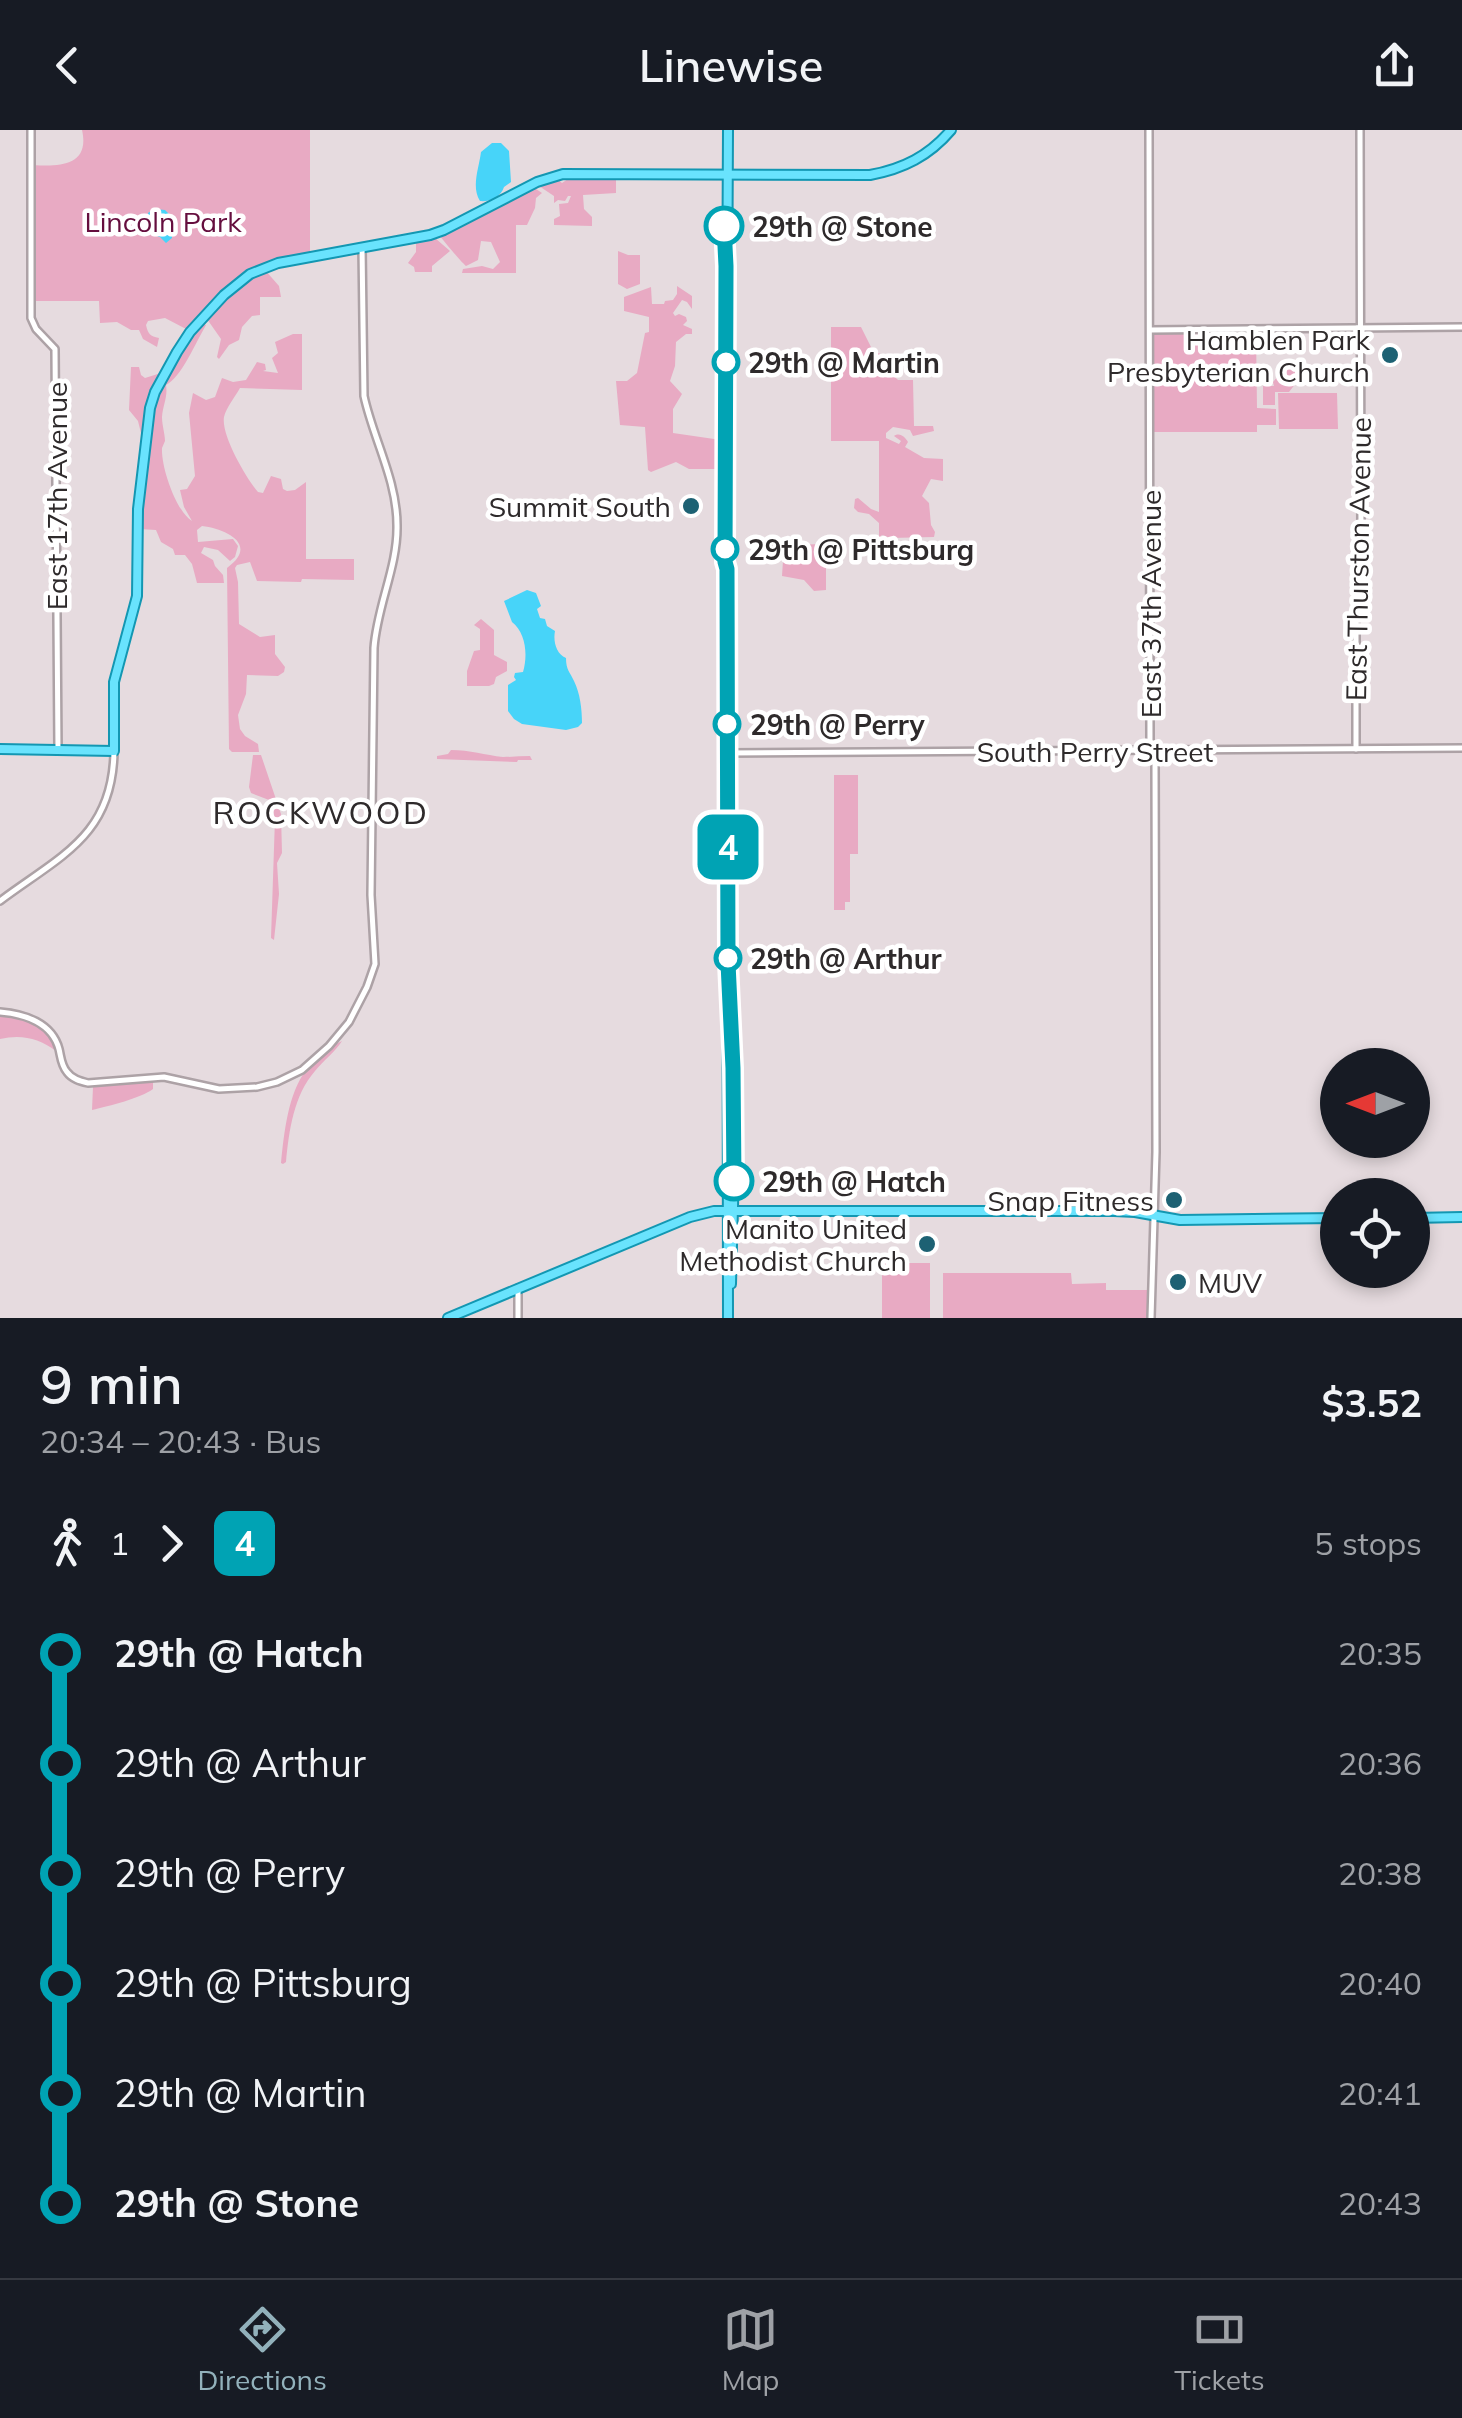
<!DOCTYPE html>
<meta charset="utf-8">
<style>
:root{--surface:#171b24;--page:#242831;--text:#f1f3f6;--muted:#9ea1a6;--line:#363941;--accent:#92b1bb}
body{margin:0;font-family:Mulish,sans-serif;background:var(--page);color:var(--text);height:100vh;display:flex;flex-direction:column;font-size:38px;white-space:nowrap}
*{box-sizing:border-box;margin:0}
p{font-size:32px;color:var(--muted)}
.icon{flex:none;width:55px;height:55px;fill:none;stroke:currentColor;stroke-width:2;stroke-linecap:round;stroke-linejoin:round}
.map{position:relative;height:1188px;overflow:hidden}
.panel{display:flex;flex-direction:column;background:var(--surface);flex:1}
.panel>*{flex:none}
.badge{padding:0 20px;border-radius:15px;font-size:35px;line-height:65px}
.needle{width:65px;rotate:270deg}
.buttons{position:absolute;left:1320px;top:918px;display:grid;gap:20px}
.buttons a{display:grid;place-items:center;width:110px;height:110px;border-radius:50%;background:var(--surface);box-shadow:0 5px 15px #0003;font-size:50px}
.map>.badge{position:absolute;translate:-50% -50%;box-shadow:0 0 0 5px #fff}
.legs{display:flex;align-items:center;gap:15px;height:110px;padding:0 40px;font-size:32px}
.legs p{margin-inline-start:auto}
.head{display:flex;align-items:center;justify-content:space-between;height:170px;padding:0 40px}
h1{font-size:55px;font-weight:600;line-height:75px}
ul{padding:0 40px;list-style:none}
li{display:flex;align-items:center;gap:35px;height:110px;font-size:38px}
li i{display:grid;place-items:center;width:15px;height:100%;margin:0 12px;background:currentColor}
li i::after{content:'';width:25px;height:25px;margin:-12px;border:8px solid;border-radius:50%;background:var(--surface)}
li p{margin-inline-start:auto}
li:first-child i{background:linear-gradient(#0000 50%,currentColor 0)}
li:last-child i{background:linear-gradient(currentColor 50%,#0000 0)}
header{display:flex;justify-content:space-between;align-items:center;height:130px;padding:0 40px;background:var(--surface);font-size:45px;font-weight:600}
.dock{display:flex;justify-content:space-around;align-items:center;height:140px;border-top:2px solid var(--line);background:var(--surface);font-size:28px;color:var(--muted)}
.dock a{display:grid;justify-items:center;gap:5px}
.dock .selected{color:var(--accent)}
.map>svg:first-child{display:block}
</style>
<header><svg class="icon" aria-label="back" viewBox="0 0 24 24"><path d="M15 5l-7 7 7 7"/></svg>Linewise<svg class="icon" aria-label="share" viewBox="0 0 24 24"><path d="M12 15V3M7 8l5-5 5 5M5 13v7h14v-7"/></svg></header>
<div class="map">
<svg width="1462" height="1188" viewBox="0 0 1462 1188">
<rect width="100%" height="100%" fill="#e6dbdf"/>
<g fill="#e8aac3">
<path d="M82,0h228v124c-16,3 -33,5 -48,11 -31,12 -52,41 -74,65l-23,-12 -17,3 -2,4c2,9 4,11 13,13l-2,9 -14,-8 -4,-9h-8l-14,-8 -17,1 -1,-22h-66v-136c28,2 57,0 49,-35z"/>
<polygon points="571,47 616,47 616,63 583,65 584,79 592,87 592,96 554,95 554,89 560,86 559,74 568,73 571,66 568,66 565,71 558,70 554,73 554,66 536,54 556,48 562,53"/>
<path d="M531,59h5l6,4 -6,5 -1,10 -8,17h-11v48h-54l1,-4 19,-3 11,3 7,-7 -9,-20 -10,-1 -3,19 -12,6c-3,-2 -24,-27 -26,-30z"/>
<polygon points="435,108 450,121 432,136 432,142 415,142 414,137 408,133 416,122 416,112"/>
<polygon points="618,121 628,125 640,125 640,154 627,159 618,154"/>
<polygon points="265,140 279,156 281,167 260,167 260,185 252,186 242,197 239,210 229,215 219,229 217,227 221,209 207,189 238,155"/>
<polygon points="677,156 692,166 692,179 687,172 682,170 673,183 675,186 679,184 686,187 687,191 683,195 692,199 692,204 686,204 676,212 675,236 670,251 682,264 673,279 673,303 721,310 721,339 689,339 676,332 651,342 648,340 645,297 620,295 616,251 627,251 637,243 645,203 649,202 649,187 624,181 624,167 651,157 652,174 664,174 665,171 673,170 677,164"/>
<path d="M203,194l3,1c-10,17 -25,53 -40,60 2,12 -3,20 -4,32 0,8 3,17 3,24 -1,2 -2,5 -3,7 -1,19 14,63 30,73l-8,-14 -4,-17 7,-1 8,-13 -6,-63 4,-20 13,7 9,-3 7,-19 11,4 13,-2 11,-18 8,2 1,6 -3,1 15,2 -6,-15 6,-5 -3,-11 18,-8h9v56l-62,-2c-5,9 -14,20 -16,29 -3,18 22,61 34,75l5,1 8,-17 10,3 2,10 4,2 8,-1 11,-8v77h48v21l-52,-1 -1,3 -44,-1 -7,-19 -13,3 -2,3 3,14 1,42 21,13 15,-2v19l10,13 -1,5 -6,4 -31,-1 -1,19 -8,21 2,14 5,7 13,8 1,8h-27l-3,-3 -2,-181c32,-23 0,-39 -25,-42l-5,4 1,12 35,-3 5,7 -3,11 -5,4 -12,-11 -14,-3 -3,6 12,7 2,6 8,9 1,8h-27l-5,-19 -7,-9h-10l-2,-6 -12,-7 -5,-12 -17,-1c5,-39 6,-79 13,-117 7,-33 30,-64 51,-88z"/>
<path d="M831,197h30l12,24 10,4 -2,9 17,16h15l1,46h19l1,5 -21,5 -3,-6 -17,-3 -7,6v5l13,6 2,-3 -7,-5c6,-4 11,1 14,6l-3,5 19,11 19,1v22l-12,-2 -9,17 7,7 2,22 4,7 -1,5 -44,1 -8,-3 -3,3v-15l-10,-9 -11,-2 -4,-4 1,-9 3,-1 13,11 8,3v-71h-48z"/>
<polygon points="1154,203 1256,203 1257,278 1276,279 1276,295 1257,295 1257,302 1152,302 1151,206"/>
<polygon points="131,237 139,237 141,245 145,248 161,243 147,272 142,307 138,291 129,280"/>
<polygon points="1286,237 1295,237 1297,244 1291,247 1296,253 1289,262 1275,262 1275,275 1263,275 1263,256 1274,256 1273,252"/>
<polygon points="1278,263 1337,263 1338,299 1279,299"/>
<polygon points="826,414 826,460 814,461 804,450 782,446 784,415"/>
<polygon points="481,489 494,500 494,525 507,532 507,541 496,547 494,554 489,556 467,556 467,541 474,521 480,520 480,499 474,495"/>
<path d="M451,620c19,0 34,5 52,7 9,0 18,-1 27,-1l2,4h-14l-1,2 -80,-3v-3l11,-2z"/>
<polygon points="253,625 261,625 281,684 282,723 277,733 279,764 274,810 271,808 275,688 269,670 251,663 249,657"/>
<polygon points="834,645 858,645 858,724 850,724 850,772 845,772 845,780 834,780"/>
<path d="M0,885c27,3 47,9 56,36 -17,-13 -35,-17 -56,-12z"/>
<path d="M342,911c-7,11 -18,19 -27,30 -21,24 -26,59 -29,91l-3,2 -2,-1c3,-30 7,-69 25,-93 6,-8 21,-18 30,-26z"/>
<path d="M153,950v9c-12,9 -44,17 -61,21l1,-23z"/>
<rect x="882" y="1133" width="48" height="55"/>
<polygon points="943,1143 1071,1143 1072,1154 1106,1153 1106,1160 1148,1160 1148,1188 943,1188"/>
</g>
<g fill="#47d4f9">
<path d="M492,13h9l8,8 2,31 -7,5c-3,10 -14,15 -24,14 -9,-14 -1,-33 1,-49z"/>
<polygon points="154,79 165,80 172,87 172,108 166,113 160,107 145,102 149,92 148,83"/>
<path d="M527,460l9,3 5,13 -4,3 3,9 5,1 2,7 8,5c-2,10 1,23 11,27 0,12 4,14 8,23 6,12 8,28 8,42l-4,4 -12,3 -44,-6 -8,-5 -6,-8v-26l8,-5 -2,-3 1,-4 8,-1c5,-17 3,-39 -11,-50l-8,-21z"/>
</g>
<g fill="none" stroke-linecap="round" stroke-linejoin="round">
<defs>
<g id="minor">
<polyline points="31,0 31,188 36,199 55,219 58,620"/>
<polyline points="1149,0 1150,613 1155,626 1156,1022 1151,1188"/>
<polyline points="1150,200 1462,197"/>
<polyline points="1356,619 1356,430 1358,412 1361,407 1360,0"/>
<polyline points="728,623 1462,618"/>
<path d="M0,771c60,-45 113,-65 114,-150"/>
<path d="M0,882c25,2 52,11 59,37 2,8 2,16 8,23 5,7 13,9 21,11l76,-6 55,12 38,-2 20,-5 25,-12 27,-24 20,-24 18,-35 8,-23 -4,-69 3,-247c3,-42 24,-82 23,-123 0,-45 -24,-87 -33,-129l-2,-149"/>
<polyline points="518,1158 518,1188"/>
</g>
<g id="major">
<polyline points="726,399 729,402 727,475 728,1188"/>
<polyline points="726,400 728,0"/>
<path d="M0,619l114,2v-69l23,-86 1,-87 12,-101 5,-16 22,-40 13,-20 34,-37 26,-21 28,-11 152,-28 14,-5 93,-48 26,-8 307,1c33,-6 59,-19 81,-45"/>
<polyline points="1412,1088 1462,1087"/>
<polyline points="731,1154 734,1039 732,873"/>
<polyline points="448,1188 690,1087 714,1081 1114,1081 1135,1082 1180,1090 1338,1088"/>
</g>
</defs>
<use href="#minor" stroke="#ada2a6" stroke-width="10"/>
<use href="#major" stroke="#1397b2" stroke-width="12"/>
<use href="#minor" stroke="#fff" stroke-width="5"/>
<use href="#major" stroke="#69e3fd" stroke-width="8"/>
</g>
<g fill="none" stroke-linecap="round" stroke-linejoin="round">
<defs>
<polyline id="line-1" points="724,96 726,136 725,432 727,439 728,833 733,938 734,1051"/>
</defs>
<use href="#line-1" stroke="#fff" stroke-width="22"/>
<use href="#line-1" stroke="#00a3b4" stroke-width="15"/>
</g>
<g fill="#fff" stroke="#00a3b4" stroke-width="5">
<circle cx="724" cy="96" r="18"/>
<circle cx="726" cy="232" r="12"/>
<circle cx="725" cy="419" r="12"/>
<circle cx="727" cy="594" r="12"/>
<circle cx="728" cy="828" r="12"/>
<circle cx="734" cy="1051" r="18"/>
</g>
<g fill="#1d6173" stroke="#fff" stroke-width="4">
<circle cx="1390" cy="225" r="10"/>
<circle cx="691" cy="376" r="10"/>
<circle cx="1174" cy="1070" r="10"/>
<circle cx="927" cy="1114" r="10"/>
<circle cx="1178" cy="1152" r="10"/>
</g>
<g text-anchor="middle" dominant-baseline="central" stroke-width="9" stroke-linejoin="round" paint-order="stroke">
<g font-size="28" fill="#650e3e" stroke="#fff">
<text x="163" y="91">Lincoln Park</text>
</g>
<g font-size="28" font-weight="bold" fill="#2e2a2b" stroke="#fff" text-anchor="start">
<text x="752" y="96">29th @ Stone</text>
<text x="748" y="232">29th @ Martin</text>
<text x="748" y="419">29th @ Pittsburg</text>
<text x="750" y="594">29th @ Perry</text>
<text x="750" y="828">29th @ Arthur</text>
<text x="762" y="1051">29th @ Hatch</text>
</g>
<g font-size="28" fill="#2e2a2b" stroke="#fff" text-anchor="end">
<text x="1370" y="209">Hamblen Park<tspan x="1370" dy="32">Presbyterian Church</tspan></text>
<text x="671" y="376">Summit South</text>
<text x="1154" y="1070">Snap Fitness</text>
<text x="907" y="1098">Manito United<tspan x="907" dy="32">Methodist Church</tspan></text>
<text x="1198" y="1152" text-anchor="start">MUV</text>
</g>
<g font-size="28" fill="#2e2a2b" stroke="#fff">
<text transform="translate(56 366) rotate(-90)">East 17th Avenue</text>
<text transform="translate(1358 429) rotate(-89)">East Thurston Avenue</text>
<text transform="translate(1150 474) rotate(-90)">East 37th Avenue</text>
<text x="1095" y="621">South Perry Street</text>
</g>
<g font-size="32" letter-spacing="2.5" fill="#2e2a2b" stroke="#fff">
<text x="321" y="682">ROCKWOOD</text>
</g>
</g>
</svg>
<div class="buttons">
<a><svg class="needle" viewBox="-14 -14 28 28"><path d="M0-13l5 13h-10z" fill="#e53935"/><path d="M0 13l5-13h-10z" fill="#9ea1a6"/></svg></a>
<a><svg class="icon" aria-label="locate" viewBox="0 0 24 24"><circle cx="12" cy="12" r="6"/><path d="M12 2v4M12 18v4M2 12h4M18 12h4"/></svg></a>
</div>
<b class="badge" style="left:728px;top:717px;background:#00a3b4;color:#fff">4</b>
</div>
<section class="panel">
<div class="head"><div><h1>9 min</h1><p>20:34 – 20:43 · Bus</p></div><b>$3.52</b></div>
<div class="legs"><svg class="icon" aria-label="walk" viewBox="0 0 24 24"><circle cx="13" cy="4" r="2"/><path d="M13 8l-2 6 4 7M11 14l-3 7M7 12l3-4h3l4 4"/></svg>1<svg class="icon" aria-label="forward" viewBox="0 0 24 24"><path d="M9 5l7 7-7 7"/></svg><b class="badge" style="background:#00a3b4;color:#fff">4</b><p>5 stops</p></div>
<ul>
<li><i style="color:#00a3b4"></i><b>29th @ Hatch</b><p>20:35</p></li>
<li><i style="color:#00a3b4"></i><span>29th @ Arthur</span><p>20:36</p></li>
<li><i style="color:#00a3b4"></i><span>29th @ Perry</span><p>20:38</p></li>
<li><i style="color:#00a3b4"></i><span>29th @ Pittsburg</span><p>20:40</p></li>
<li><i style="color:#00a3b4"></i><span>29th @ Martin</span><p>20:41</p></li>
<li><i style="color:#00a3b4"></i><b>29th @ Stone</b><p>20:43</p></li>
</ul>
</section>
<nav class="dock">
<a class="selected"><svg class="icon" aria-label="directions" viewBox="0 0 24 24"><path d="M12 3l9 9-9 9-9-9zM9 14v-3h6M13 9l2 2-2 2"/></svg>Directions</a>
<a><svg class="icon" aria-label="map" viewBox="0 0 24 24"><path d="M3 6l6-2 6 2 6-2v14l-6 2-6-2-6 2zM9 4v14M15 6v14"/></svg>Map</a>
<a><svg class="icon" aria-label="tickets" viewBox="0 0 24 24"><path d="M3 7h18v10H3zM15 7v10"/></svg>Tickets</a>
</nav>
